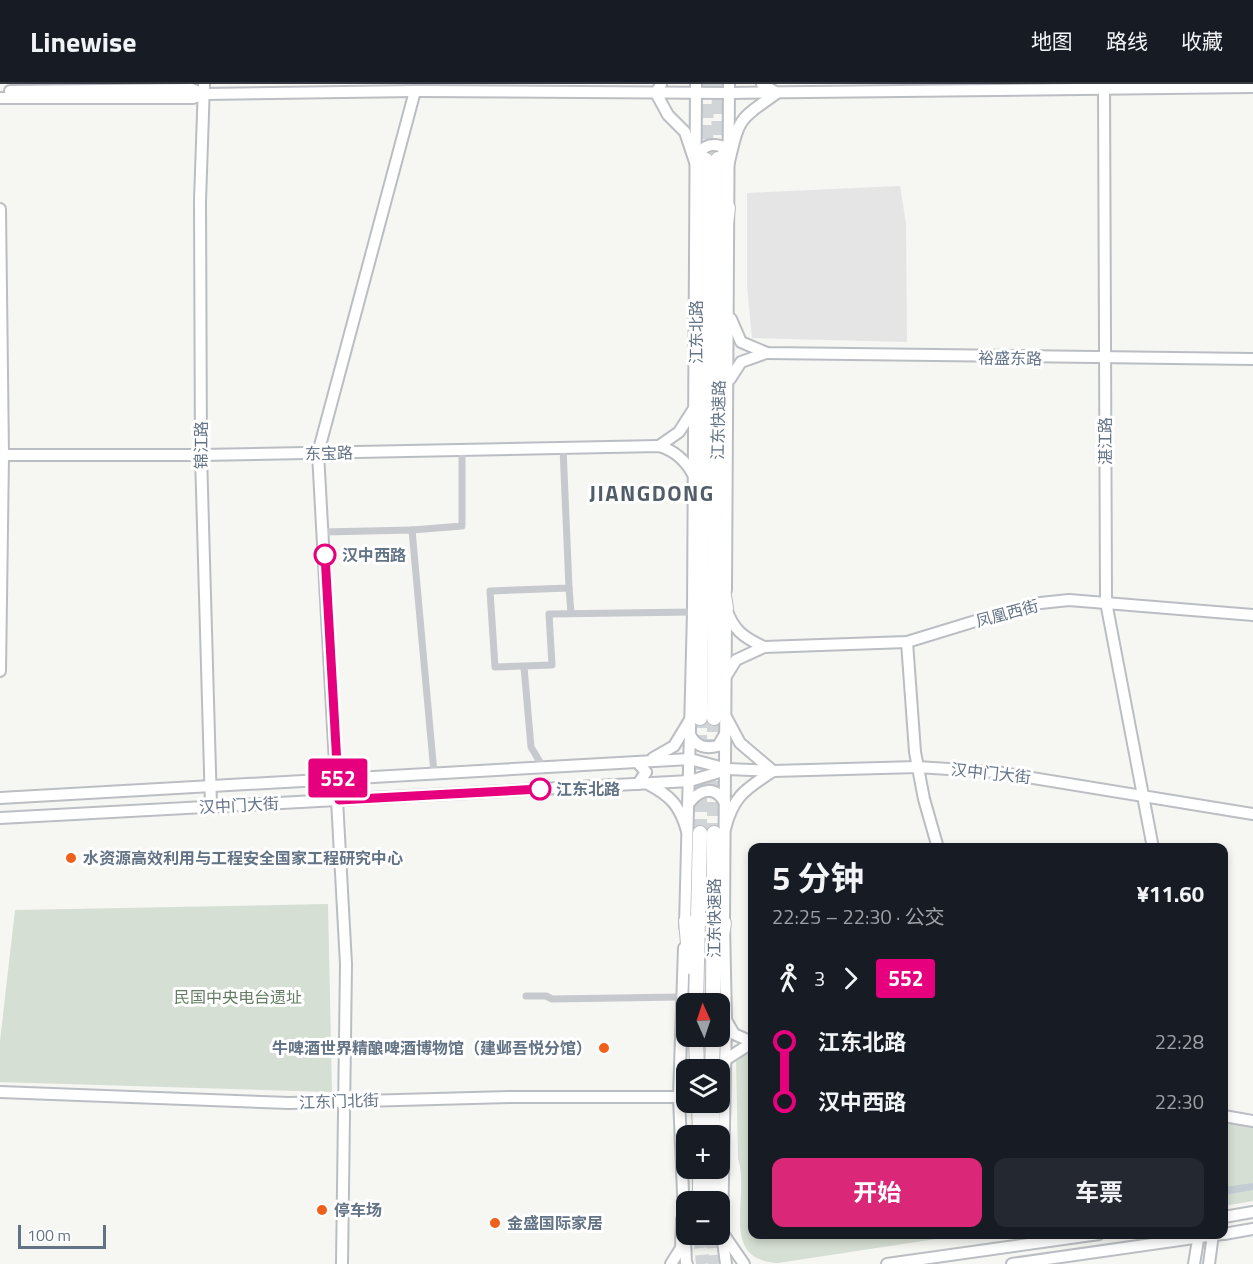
<!DOCTYPE html>
<html lang="zh">
<meta charset="utf-8">
<style>
:root{--surface:#171b24;--page:#242831;--text:#f1f3f6;--muted:#9ea1a6;--line:#363941;--accent:#db2777}
body{margin:0;font-family:"Titillium Web","Noto Sans SC",sans-serif;background:var(--page);color:var(--text);height:100vh;display:flex;flex-direction:column;font-size:22px;white-space:nowrap}
*{box-sizing:border-box;margin:0}
p{font-size:20px;color:var(--muted)}
.icon{flex:none;width:33px;height:33px;fill:none;stroke:currentColor;stroke-width:2;stroke-linecap:round;stroke-linejoin:round}
.map{position:relative;flex:1;overflow:hidden}
.sheet{position:absolute;left:748px;top:759px;width:480px;height:396px;display:flex;flex-direction:column;background:var(--surface);border-radius:12px;box-shadow:0 3px 9px #0003}
.sheet>*{flex:none}
.badge{padding:0 12px;border-radius:4px;font-size:21px;line-height:39px}
.needle{width:39px;rotate:357deg}
.fabs{position:absolute;left:676px;top:909px;display:grid;gap:12px}
.fabs a{display:grid;place-items:center;width:54px;height:54px;border-radius:12px;background:var(--surface);box-shadow:0 3px 9px #0003;font-size:30px}
.scale{position:absolute;left:18px;bottom:15px;width:88px;box-sizing:border-box;padding-left:6px;border:3px solid #637386;border-top:0;font-size:16px;line-height:21px;white-space:nowrap;color:#637386;-webkit-text-stroke:4px #fff;paint-order:stroke}
.map>.badge{position:absolute;translate:-50% -50%;box-shadow:0 0 0 3px #fff}
.legs{display:flex;align-items:center;gap:9px;height:66px;padding:0 24px;font-size:20px}
.legs p{margin-inline-start:auto}
.overview{display:flex;align-items:center;justify-content:space-between;height:102px;padding:0 24px}
h1{font-size:33px;font-weight:700;line-height:45px}
.button{display:flex;gap:12px;margin-top:auto;padding:12px 24px}
.button a{flex:1;height:69px;border-radius:12px;background:var(--accent);color:#fff;font-size:24px;font-weight:700;line-height:69px;text-align:center}
.button a+a{background:var(--page);color:var(--text)}
ul{padding:0 24px;list-style:none}
li{display:flex;align-items:center;gap:21px;height:60px;font-size:22px}
li i{display:grid;place-items:center;width:9px;height:100%;margin:0 8px;background:currentColor}
li i::after{content:'';width:15px;height:15px;margin:-8px;border:4px solid;border-radius:50%;background:var(--surface)}
li p{margin-inline-start:auto}
li:first-child i{background:linear-gradient(#0000 50%,currentColor 0)}
li:last-child i{background:linear-gradient(currentColor 50%,#0000 0)}
header{display:flex;align-items:center;gap:36px;box-sizing:border-box;height:84px;padding:0 30px;background:var(--surface);border-bottom:2px solid var(--line)}
header strong{font-size:28px}
nav{display:flex;gap:33px;margin-inline-start:auto;font-size:21px}
.map>svg:first-child{display:block}
</style>
<header>
<strong>Linewise</strong>
<nav><a>地图</a><a>路线</a><a>收藏</a></nav>
</header>
<div class="map">
<svg width="1253" height="1180" viewBox="0 0 1253 1180">
<rect width="100%" height="100%" fill="#f6f6f3"/>
<polygon fill="#e4e5e4" points="900,102 906,140 907,258 752,254 747,201 747,109"/>
<g fill="#d6dfd3">
<polygon points="328,820 332,1008 0,998 0,957 15,826"/>
<path d="M753,968v182l209,1 -184,28c-61,-3 -27,-67 -40,-104l-2,-103z"/>
<polygon points="1224,1035 1253,1040 1253,1117 1224,1122"/>
</g>
<polygon fill="#c3cdd3" points="1253,1099 1253,1106 1224,1111 1224,1103"/>
<g fill="none" stroke-linecap="round" stroke-linejoin="round">
<g stroke="#d1d5d8" stroke-width="14" stroke-dasharray="14 7" stroke-linecap="butt">
<polyline points="718,72 719,0"/>
<polyline points="706,76 707,0"/>
<polyline points="714,634 714,749"/>
<polyline points="700,749 700,634"/>
<polyline points="700,1150 703,1180"/>
<polyline points="713,1150 715,1180"/>
</g>
<defs>
<g id="secondary">
<polyline points="204,0 200,117 201,371 211,722"/>
<polyline points="1104,0 1106,518 1153,764"/>
<path d="M697,76c5,-13 10,-17 24,-14l7,13"/>
<polyline points="0,125 3,371 0,587"/>
<polyline points="731,235 741,258 767,269 1253,275"/>
<polyline points="730,295 741,278 766,269"/>
<polyline points="659,362 679,348 693,326"/>
<path d="M0,371h201l458,-9c17,5 27,15 35,30"/>
<polyline points="726,506 729,0"/>
<polyline points="907,558 915,668 924,715 938,764"/>
<polyline points="764,563 907,558 1031,520 1069,516 1253,531"/>
<polyline points="685,842 693,528 696,0"/>
<polyline points="684,864 679,1013 686,1180"/>
<polyline points="726,936 734,950 752,958"/>
<polyline points="725,976 753,958"/>
<polyline points="0,1008 289,1019 509,1013 679,1013"/>
<polyline points="1224,1032 1253,1037"/>
<polyline points="722,1148 726,936 724,839 726,525"/>
<polyline points="342,1180 346,880 318,369 415,7"/>
<polyline points="1194,1180 1199,1150"/>
<polyline points="1209,1180 1213,1150"/>
</g>
<g id="primary">
<polyline points="661,0 656,9 668,31 685,48 696,81"/>
<polyline points="10,7 192,5 204,10"/>
<polyline points="0,14 193,14 204,10 415,7 729,9 1253,3"/>
<path d="M728,82c12,-49 8,-44 49,-73l-15,-9"/>
<path d="M726,524c7,22 17,29 38,39"/>
<polyline points="726,592 736,576 764,563"/>
<path d="M690,651c7,12 15,14 28,11l7,-12"/>
<polyline points="653,674 674,662 691,634"/>
<polyline points="637,678 646,688 638,700"/>
<path d="M648,700c23,12 32,22 39,47"/>
<polyline points="0,714 690,675 727,685 773,687 917,683 996,688 1253,730"/>
<path d="M690,718c11,-14 26,-16 35,1"/>
<polyline points="0,734 690,697 726,686"/>
<path d="M725,745c8,-33 21,-40 48,-58l-33,-28 -15,-28"/>
<polyline points="1224,1133 1253,1128"/>
<polyline points="722,1148 744,1180"/>
<polyline points="722,1150 726,1180"/>
<polyline points="1224,1150 1253,1145"/>
<polyline points="686,1179 687,1180"/>
<polyline points="671,1180 681,1164 682,1135"/>
<polyline points="887,1180 1099,1150"/>
<polyline points="1012,1180 1222,1150"/>
</g>
<g id="highway">
<polyline points="725,147 728,124"/>
<polyline points="722,499 726,524"/>
<polyline points="700,634 706,76"/>
<polyline points="714,634 718,75"/>
<polyline points="686,837 690,883"/>
<polyline points="720,862 724,839"/>
<polyline points="696,920 700,749"/>
<polyline points="713,920 714,749"/>
<polyline points="696,952 697,986"/>
<polyline points="712,986 713,952"/>
<polyline points="699,1018 700,1052"/>
<polyline points="712,1052 712,1018"/>
<polyline points="712,1084 712,1118"/>
<polyline points="700,1118 700,1084"/>
</g>
</defs>
<use href="#secondary" stroke="#babec3" stroke-width="14"/>
<use href="#primary" stroke="#bbbec2" stroke-width="14"/>
<use href="#highway" stroke="#babdc0" stroke-width="16"/>
<g stroke="#c6c9cd" stroke-width="7">
<polyline points="563,364 569,504 490,507 495,583 552,581 549,530 693,528"/>
<polyline points="412,446 462,442 462,365"/>
<polyline points="324,448 412,446 434,689"/>
<polyline points="569,504 571,529"/>
<polyline points="524,583 531,663 543,683"/>
<polyline points="526,912 546,912 552,915 680,913"/>
</g>
<use href="#secondary" stroke="#fff" stroke-width="10"/>
<use href="#primary" stroke="#fff" stroke-width="10"/>
<use href="#highway" stroke="#fff" stroke-width="14"/>
</g>
<g fill="none" stroke-linecap="round" stroke-linejoin="round">
<defs>
<polyline id="line-1" points="325,471 339,716 540,705"/>
</defs>
<use href="#line-1" stroke="#fff" stroke-width="14"/>
<use href="#line-1" stroke="#e6007e" stroke-width="9"/>
</g>
<g fill="#fff" stroke="#e6007e" stroke-width="3">
<circle cx="325" cy="471" r="10"/>
<circle cx="540" cy="705" r="10"/>
</g>
<g fill="#ef601a" stroke="#fff" stroke-width="2">
<circle cx="71" cy="774" r="6"/>
<circle cx="604" cy="964" r="6"/>
<circle cx="322" cy="1126" r="6"/>
<circle cx="495" cy="1139" r="6"/>
</g>
<g text-anchor="middle" dominant-baseline="central" stroke-width="6" stroke-linejoin="round" paint-order="stroke">
<g font-size="16" fill="#637386" stroke="#fff">
<text transform="translate(696 248) rotate(-90)">江东北路</text>
<text transform="translate(1010 274) rotate(1)">裕盛东路</text>
<text transform="translate(718 336) rotate(-89)">江东快速路</text>
<text transform="translate(1105 357) rotate(-90)">湛江路</text>
<text transform="translate(201 361) rotate(-90)">锦江路</text>
<text transform="translate(329 369) rotate(-1)">东宝路</text>
<text transform="translate(1007 529) rotate(-15)">凤凰西街</text>
<text transform="translate(991 689) rotate(6)">汉中门大街</text>
<text transform="translate(239 721) rotate(-3)">汉中门大街</text>
<text transform="translate(714 834) rotate(-90)">江东快速路</text>
<text transform="translate(339 1017) rotate(-2)">江东门北街</text>
</g>
<g font-size="16" font-weight="bold" fill="#637386" stroke="#fff" text-anchor="start">
<text x="342" y="471">汉中西路</text>
<text x="556" y="705">江东北路</text>
</g>
<g font-size="16" font-weight="bold" fill="#637386" stroke="#fff" text-anchor="start">
<text x="83" y="774">水资源高效利用与工程安全国家工程研究中心</text>
<text x="592" y="964" text-anchor="end">牛啤酒世界精酿啤酒博物馆（建邺吾悦分馆）</text>
<text x="334" y="1126">停车场</text>
<text x="507" y="1139">金盛国际家居</text>
</g>
<g font-size="16" fill="#657d62" stroke="#fff">
<text x="238" y="913">民国中央电台遗址</text>
</g>
<g font-size="22" font-weight="bold" letter-spacing="1.5" fill="#525d6a" stroke="#fff">
<text x="652" y="409">JIANGDONG</text>
</g>
</g>
</svg>
<div class="fabs">
<a><svg class="needle" viewBox="-14 -14 28 28"><path d="M0-13l5 13h-10z" fill="#e53935"/><path d="M0 13l5-13h-10z" fill="#9ea1a6"/></svg></a>
<a><svg class="icon" aria-label="layers" viewBox="0 0 24 24"><path d="M12 4l9 5-9 5-9-5zM3 14l9 5 9-5"/></svg></a>
<a>+</a>
<a>−</a>
</div>
<div class="scale">100 m</div>
<b class="badge" style="left:338px;top:694px;background:#e6007e;color:#fff">552</b>
<section class="sheet">
<div class="overview"><div><h1>5 分钟</h1><p>22:25 – 22:30 · 公交</p></div><b>¥11.60</b></div>
<div class="legs"><svg class="icon" aria-label="walk" viewBox="0 0 24 24"><circle cx="13" cy="4" r="2"/><path d="M13 8l-2 6 4 7M11 14l-3 7M7 12l3-4h3l4 4"/></svg>3<svg class="icon" aria-label="forward" viewBox="0 0 24 24"><path d="M9 5l7 7-7 7"/></svg><b class="badge" style="background:#e6007e;color:#fff">552</b></div>
<ul>
<li><i style="color:#e6007e"></i><b>江东北路</b><p>22:28</p></li>
<li><i style="color:#e6007e"></i><b>汉中西路</b><p>22:30</p></li>
</ul>
<div class="button"><a>开始</a><a>车票</a></div>
</section>
</div>
